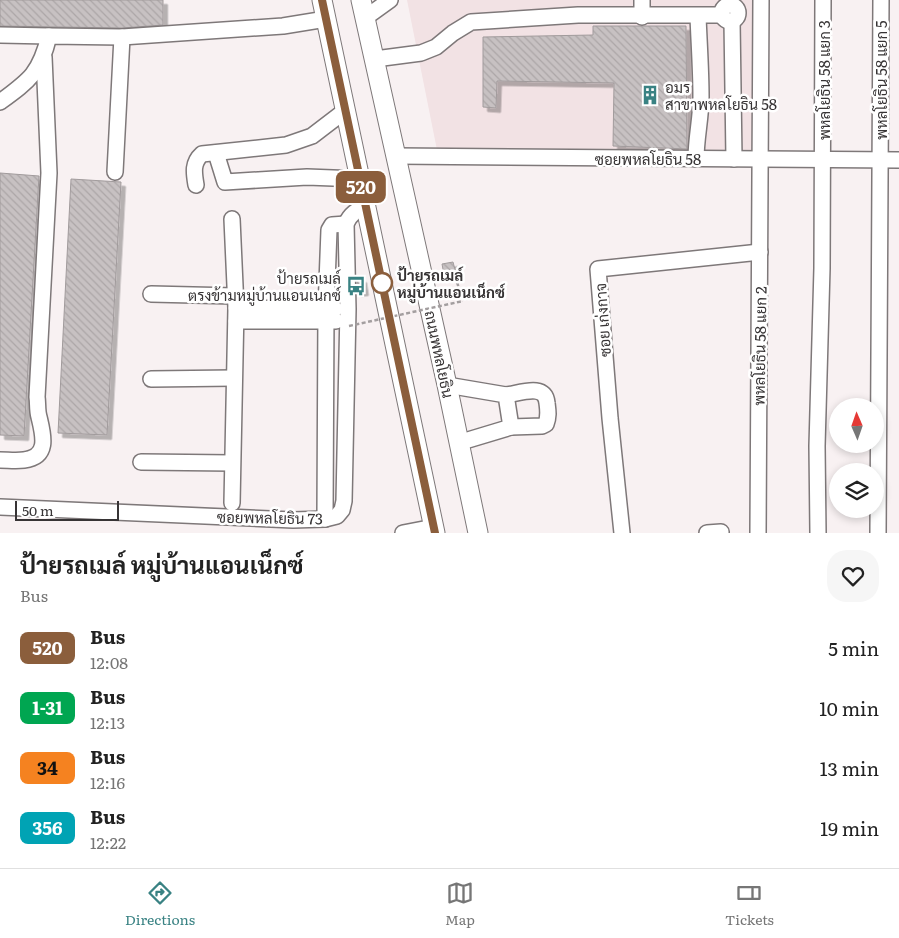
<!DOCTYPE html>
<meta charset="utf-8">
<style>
:root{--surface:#fff;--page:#f6f6f6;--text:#222;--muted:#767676;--line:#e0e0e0;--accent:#398283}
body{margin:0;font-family:Literata,Sarabun,serif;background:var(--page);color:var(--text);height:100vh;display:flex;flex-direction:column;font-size:19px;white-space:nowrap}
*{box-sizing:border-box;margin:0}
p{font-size:16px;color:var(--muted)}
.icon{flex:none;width:28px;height:28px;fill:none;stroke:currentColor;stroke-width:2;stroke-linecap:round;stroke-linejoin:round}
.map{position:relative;height:533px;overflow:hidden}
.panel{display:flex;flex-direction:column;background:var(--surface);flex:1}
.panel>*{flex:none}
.badge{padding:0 10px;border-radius:8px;font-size:18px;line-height:32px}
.needle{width:32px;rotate:358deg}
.fabs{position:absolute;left:829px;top:398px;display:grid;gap:10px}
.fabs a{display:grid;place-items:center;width:55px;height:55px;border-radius:50%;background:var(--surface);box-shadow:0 2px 8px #0003;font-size:25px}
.scale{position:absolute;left:15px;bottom:12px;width:104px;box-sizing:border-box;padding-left:5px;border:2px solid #373435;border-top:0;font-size:14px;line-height:18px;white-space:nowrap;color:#373435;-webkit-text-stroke:4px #fff;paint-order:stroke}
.map>.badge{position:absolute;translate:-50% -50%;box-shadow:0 0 0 2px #fff}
.round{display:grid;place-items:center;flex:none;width:52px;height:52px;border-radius:20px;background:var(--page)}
.summary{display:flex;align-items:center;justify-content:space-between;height:85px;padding:0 20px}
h1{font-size:24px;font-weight:700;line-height:38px}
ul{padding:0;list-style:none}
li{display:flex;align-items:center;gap:15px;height:60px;padding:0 20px}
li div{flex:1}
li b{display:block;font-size:19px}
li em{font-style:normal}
li .badge{min-width:55px;font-weight:700;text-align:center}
.tabs{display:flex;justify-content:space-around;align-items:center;height:70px;border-top:1px solid var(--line);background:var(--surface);font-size:14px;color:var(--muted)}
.tabs a{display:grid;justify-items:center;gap:2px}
.tabs .active{color:var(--accent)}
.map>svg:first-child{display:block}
</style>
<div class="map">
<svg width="899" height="533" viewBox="0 0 899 533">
<defs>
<pattern id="building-back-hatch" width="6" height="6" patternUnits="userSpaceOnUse" patternTransform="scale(1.25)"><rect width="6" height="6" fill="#c7c1c2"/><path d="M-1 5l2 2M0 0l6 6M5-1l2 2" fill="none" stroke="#aca6a7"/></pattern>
<filter id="shadow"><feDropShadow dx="4.5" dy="4.5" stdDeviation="0" flood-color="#0004"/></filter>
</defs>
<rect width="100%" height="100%" fill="#f8f1f2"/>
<polygon fill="#f2e2e4" points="407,0 756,0 756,153 437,150"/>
<g fill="url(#building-back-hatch)" stroke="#a19b9c" filter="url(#shadow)">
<polygon points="0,0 163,0 163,25 122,28 0,26"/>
<polygon points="593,26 686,26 687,149 613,146 614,83 497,81 496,108 483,107 483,37 593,35"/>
<polygon points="0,173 39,176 24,436 0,435"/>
<polygon points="71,179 121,182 107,435 58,433"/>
<polygon points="453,262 456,273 444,275 442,264"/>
<polygon points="362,278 364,291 357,292 357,279"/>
</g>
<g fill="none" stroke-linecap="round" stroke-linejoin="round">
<defs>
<g id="minor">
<circle cx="730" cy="13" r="8"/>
<polyline points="642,17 642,0"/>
<polyline points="365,18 390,0"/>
<polyline points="732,21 734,159"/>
<polyline points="0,35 49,36"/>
<polyline points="375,59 421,53 436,47 453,33 471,22 578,15 722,15"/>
<path d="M0,102c30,-22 40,-29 49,-66l73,1 161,-11 43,-7"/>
<polyline points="216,153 225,182 307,177 359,179"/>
<polyline points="396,156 899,160"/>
<path d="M696,159c0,-21 5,-41 5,-62 0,-27 -2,-54 -3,-81"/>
<polyline points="115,172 122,37"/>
<path d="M196,185c-2,-12 -4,-22 6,-31l84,-9 26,-9 34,-26"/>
<polyline points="151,294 235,296"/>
<polyline points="236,308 335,309"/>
<polyline points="236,321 336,321"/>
<polyline points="151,379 234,378"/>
<polyline points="447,385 506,395 511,427 458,443"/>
<path d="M506,395c15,-2 39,-12 41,8 1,8 2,13 -1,21l-4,2 -31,1"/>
<path d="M0,460c8,0 16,1 24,0 26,-3 19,-26 15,-43 -2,-7 -1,-14 -2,-20l12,-224 -5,-116"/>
<polyline points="141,462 232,463"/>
<polyline points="232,503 236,308 232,219"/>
<path d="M0,507l293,13 32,-1 12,-3 5,-6 2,-9 4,-192 -2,-85c4,-10 11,-14 20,-18"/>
<polyline points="325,519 326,309 329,230 332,225 346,224"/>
<polyline points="403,533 434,527"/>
<polyline points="622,533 610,418 598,269 760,252"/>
<polyline points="707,533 721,532"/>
<polyline points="758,533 761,0"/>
<polyline points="818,533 817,446 822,268 823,0"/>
<polyline points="878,533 881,0"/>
</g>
<g id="major">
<polyline points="322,0 435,533"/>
<polyline points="361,0 447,385 478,533"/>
</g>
</defs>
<use href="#minor" stroke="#7e7879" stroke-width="18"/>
<use href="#major" stroke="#7e7879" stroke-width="21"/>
<polyline stroke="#a39e9f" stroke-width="2.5" stroke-dasharray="4 2.5" stroke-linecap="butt" points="440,280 456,279 463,301"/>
<use href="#minor" stroke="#fff" stroke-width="15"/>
<use href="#major" stroke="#fff" stroke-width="19"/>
<polyline stroke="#a39e9f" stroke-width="2.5" stroke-dasharray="4 2.5" stroke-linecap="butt" points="349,326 463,301"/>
</g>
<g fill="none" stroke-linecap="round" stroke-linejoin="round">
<defs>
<polyline id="line" points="322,0 435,533"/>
</defs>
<use href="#line" stroke="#fff" stroke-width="11"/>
<use href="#line" stroke="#8b5e3c" stroke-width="8"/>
</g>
<defs>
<symbol id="building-bare" viewBox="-9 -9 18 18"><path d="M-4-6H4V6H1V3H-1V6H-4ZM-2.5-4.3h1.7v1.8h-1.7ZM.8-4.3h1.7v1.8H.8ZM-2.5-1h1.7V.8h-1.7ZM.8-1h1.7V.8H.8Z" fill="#398283" stroke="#fff" stroke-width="2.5" paint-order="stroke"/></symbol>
<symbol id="bus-bare" viewBox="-9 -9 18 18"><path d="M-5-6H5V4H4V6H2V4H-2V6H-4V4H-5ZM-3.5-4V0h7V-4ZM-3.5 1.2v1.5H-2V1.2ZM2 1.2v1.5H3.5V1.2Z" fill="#398283" stroke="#fff" stroke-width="2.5" paint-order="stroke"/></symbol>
</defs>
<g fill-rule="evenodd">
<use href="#building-bare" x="636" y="81" width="28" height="28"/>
<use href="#bus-bare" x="342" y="272" width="28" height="28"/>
</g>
<circle fill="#fff" stroke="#8b5e3c" stroke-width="2.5" cx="382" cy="283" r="10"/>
<g text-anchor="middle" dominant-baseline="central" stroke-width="5" stroke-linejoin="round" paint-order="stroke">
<g font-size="15" fill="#373435" stroke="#fff">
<text transform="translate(823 80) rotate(-90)">พหลโยธิน 58 แยก 3</text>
<text transform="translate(880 80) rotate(-90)">พหลโยธิน 58 แยก 5</text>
<text x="648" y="158">ซอยพหลโยธิน 58</text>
<text transform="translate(602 320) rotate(-94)">ซอย เก่งกาจ</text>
<text transform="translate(759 346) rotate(-89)">พหลโยธิน 58 แยก 2</text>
<text transform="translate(440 354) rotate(78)">ถนนพหลโยธิน</text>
<text transform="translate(270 517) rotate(1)">ซอยพหลโยธิน 73</text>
</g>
<g font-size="15" fill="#373435" stroke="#fff" text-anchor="start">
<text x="665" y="86">อมร<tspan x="665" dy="17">สาขาพหลโยธิน 58</tspan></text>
<text x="341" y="277" text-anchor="end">ป้ายรถเมล์<tspan x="341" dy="17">ตรงข้ามหมู่บ้านแอนเนกซ์</tspan></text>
</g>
<g font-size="15" font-weight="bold" fill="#373435" stroke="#fff" text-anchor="start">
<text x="397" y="274">ป้ายรถเมล์<tspan x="397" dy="17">หมู่บ้านแอนเน็กซ์</tspan></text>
</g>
</g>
</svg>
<div class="fabs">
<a><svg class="needle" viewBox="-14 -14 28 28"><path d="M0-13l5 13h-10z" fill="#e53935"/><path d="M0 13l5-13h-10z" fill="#767676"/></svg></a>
<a><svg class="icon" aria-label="layers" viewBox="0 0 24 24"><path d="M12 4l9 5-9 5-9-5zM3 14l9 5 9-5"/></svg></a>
</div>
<div class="scale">50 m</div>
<b class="badge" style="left:361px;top:187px;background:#8b5e3c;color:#fff">520</b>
</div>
<section class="panel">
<div class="summary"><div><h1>ป้ายรถเมล์ หมู่บ้านแอนเน็กซ์</h1><p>Bus</p></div><a class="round"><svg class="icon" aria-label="heart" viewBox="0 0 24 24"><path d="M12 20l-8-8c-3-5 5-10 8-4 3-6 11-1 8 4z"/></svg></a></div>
<ul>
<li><span class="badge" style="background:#8b5e3c;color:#fff">520</span><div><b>Bus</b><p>12:08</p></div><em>5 min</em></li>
<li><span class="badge" style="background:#00a651;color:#fff">1-31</span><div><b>Bus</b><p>12:13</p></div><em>10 min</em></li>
<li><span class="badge" style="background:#f58220;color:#111">34</span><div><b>Bus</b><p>12:16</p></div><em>13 min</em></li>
<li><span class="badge" style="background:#00a3b4;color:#fff">356</span><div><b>Bus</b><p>12:22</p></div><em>19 min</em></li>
</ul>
</section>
<nav class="tabs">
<a class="active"><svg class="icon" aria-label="directions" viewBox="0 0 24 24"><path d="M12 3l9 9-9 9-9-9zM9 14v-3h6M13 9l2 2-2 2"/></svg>Directions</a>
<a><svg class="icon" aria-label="map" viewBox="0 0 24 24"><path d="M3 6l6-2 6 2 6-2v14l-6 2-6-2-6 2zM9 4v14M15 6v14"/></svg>Map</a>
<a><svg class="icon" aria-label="tickets" viewBox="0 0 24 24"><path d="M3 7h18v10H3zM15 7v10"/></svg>Tickets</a>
</nav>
